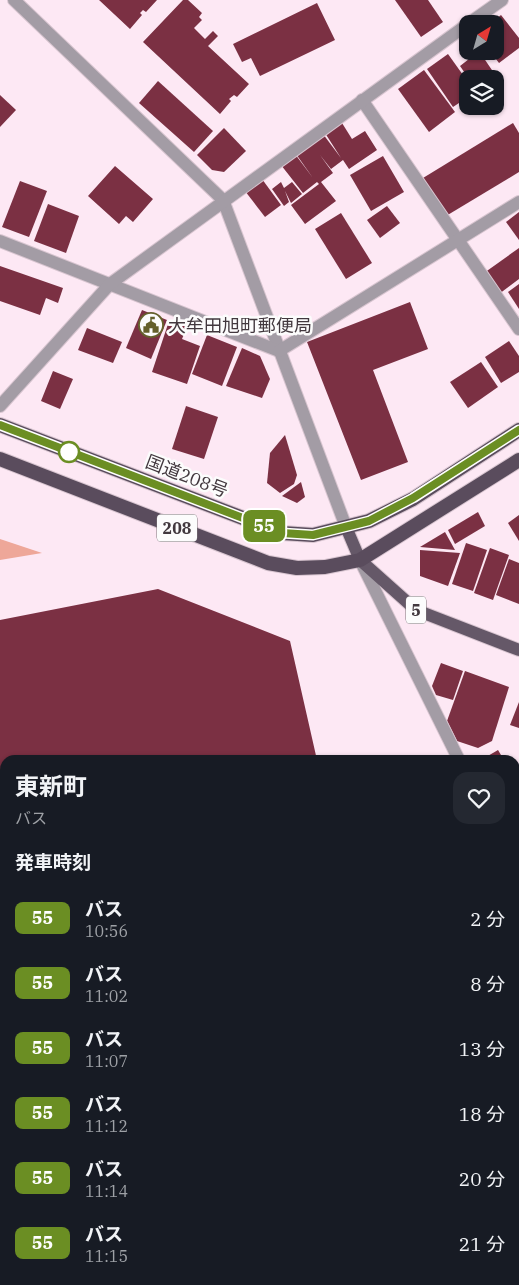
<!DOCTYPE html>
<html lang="ja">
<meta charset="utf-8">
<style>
:root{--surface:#171b24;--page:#242831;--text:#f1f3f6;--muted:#9ea1a6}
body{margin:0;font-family:"IBM Plex Serif","Noto Sans JP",serif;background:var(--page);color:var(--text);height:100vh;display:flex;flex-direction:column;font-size:19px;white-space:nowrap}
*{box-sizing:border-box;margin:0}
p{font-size:16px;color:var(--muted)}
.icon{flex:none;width:28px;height:28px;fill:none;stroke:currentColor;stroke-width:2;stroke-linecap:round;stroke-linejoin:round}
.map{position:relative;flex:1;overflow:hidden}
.panel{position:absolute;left:0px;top:755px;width:520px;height:530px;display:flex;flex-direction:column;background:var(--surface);border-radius:15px 15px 0 0;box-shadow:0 1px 4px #0004}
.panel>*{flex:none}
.badge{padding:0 10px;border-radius:8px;font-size:18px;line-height:32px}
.needle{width:32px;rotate:37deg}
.fabs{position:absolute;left:459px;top:15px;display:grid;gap:10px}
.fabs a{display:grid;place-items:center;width:45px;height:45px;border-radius:10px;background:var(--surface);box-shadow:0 1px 4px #0004;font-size:25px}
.map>.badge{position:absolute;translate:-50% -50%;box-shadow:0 0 0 2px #fff}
h2{padding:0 15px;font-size:19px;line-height:45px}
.round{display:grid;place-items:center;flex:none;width:52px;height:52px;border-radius:15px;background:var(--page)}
.overview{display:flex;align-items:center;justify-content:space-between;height:85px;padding:0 15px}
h1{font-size:24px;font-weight:700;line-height:38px}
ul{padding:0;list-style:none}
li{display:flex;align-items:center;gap:15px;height:65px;padding:0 15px}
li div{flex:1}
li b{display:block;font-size:19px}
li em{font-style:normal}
li .badge{min-width:55px;font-weight:700;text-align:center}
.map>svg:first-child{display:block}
</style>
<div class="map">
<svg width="519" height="1285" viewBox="0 0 519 1285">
<rect width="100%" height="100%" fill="#fde8f4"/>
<polygon fill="#f9d7ea" points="519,1176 519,1285 225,1285 238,1280 515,1280 515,1178"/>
<polygon fill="#eea799" points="0,539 42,553 0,560"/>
<g fill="#7b3043">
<polygon points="99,0 157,0 146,12 143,10 140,13 142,15 130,29"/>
<polygon points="183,0 188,0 202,13 199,17 202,20 194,28 205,39 213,31 218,36 208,46 249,84 237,97 234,95 229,99 231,101 220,114 143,42"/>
<polygon points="395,0 428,0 443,22 421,37"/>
<polygon points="317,3 335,40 260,76 251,58 242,62 233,44"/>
<polygon points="501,15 519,38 519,48 499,63 490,51 495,51 495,24 490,24"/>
<polygon points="468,39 468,51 479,51 496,76 491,79 469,79 460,66 469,59 460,45"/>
<polygon points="448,54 468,82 468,97 453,107 427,69"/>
<polygon points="424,70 455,112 429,132 398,89"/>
<polygon points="158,81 213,131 194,152 139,103"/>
<polygon points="0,95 16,110 0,127"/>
<polygon points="342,123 352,139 365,131 377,150 349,169 343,160 331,169 320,155 333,173 321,182 336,201 305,224 291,205 319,184 317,182 303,193 281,165 295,154 313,178 296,154 323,134 341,158 325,133"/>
<polygon points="513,123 519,133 519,172 446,216 423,178"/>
<polygon points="224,128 246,151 224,172 212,170 197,155"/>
<polygon points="383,156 404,192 371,211 350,175"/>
<polygon points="115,166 153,199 133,222 126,216 119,224 88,196"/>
<polygon points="262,179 281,205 265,217 245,191"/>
<polygon points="20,181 47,191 29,237 2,227"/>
<polygon points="281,182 284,188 292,182 302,194 291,203 285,191 289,202 284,206 272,189"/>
<polygon points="48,204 79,216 66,253 34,241"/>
<polygon points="387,206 400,223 380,238 367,220"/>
<polygon points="519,212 519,240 506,222"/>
<polygon points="341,213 372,263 346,279 315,229"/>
<polygon points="519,248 519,279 499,294 484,273"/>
<polygon points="0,266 63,288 58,303 46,298 40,315 0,301"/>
<polygon points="519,284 519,309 508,292"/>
<polygon points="410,302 428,349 373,370 408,462 361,480 307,342"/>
<polygon points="142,310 167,320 151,359 126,348"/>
<polygon points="169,321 187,327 182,339 200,346 187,384 152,372"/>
<polygon points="87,328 122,342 113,363 78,350"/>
<polygon points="207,335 237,347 222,386 192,374"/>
<polygon points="509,341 519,356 519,372 501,383 485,357"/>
<polygon points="242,348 260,356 270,379 262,398 226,386"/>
<polygon points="481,362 498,387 468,408 450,382"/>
<polygon points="53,371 73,379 60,409 41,401"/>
<polygon points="186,406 218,417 204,459 172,449"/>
<polygon points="285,435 297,475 294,484 280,493 267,483 270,453"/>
<polygon points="301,482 305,497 297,503 282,496"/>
<polygon points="478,512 485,526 455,544 448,530"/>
<polygon points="519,515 519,541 508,523"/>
<polygon points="445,532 455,550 420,547"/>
<polygon points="466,543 487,550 473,591 452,584"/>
<polygon points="490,548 509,555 493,600 474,593"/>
<polygon points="420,550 460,553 448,586 420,576"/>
<polygon points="509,559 519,563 519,604 496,595"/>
<polygon points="158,589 290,641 317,760 5,760 5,1174 0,1175 0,620"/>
<polygon points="441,663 463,671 453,700 436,695 432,686"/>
<polygon points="465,671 509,687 492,741 478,748 457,741 447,721"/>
<polygon points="519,702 519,728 510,725"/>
<polygon points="498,750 504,760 481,760"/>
<polygon points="519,808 519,832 515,830 515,818"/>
<polygon points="515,948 519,957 519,1043 515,1047"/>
<polygon points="519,1196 519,1285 273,1285 286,1280 515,1280 515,1197"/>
</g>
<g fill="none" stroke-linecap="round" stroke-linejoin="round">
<defs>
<g id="minor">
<polyline points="14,0 223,200 346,527"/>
<polyline points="468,24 502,0"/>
<polyline points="362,100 519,329"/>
<polyline points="0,241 279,351"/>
<polyline points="279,351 519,202"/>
<polyline points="0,406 110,284 468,24"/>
<polyline points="515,866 519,865"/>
<polyline points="0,1262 5,1264"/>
<polyline points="40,1280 46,1285"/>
</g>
<g id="tertiary">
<polyline points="360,560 459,760"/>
<polyline points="515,873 519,881"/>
<polyline points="515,1138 519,1137"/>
</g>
<polyline id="primary" points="346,527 360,560 416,610 519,650"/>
<g id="trunk">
<polyline points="0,425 282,533 313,535 369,521 413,499 519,430"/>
<polyline points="0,459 268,563 297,568 325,567 360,560 519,460"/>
</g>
</defs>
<use href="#minor" stroke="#d8c5d0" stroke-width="14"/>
<use href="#tertiary" stroke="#d8c5d0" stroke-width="14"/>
<use href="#primary" stroke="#d8c5d0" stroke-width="14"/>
<use href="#trunk" stroke="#d8c5d0" stroke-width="16"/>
<use href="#minor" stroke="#a39ca5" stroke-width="12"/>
<use href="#tertiary" stroke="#a39ca5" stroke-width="12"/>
<use href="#primary" stroke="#655868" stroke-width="12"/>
<use href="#trunk" stroke="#5a4c5d" stroke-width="14"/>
</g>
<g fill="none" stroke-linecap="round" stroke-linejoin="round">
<defs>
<polyline id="line" points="0,425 282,533 313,535 369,521 413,498 519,430"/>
</defs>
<use href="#line" stroke="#fff" stroke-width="11"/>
<use href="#line" stroke="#6b8e23" stroke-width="8"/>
</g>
<defs>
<symbol id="civic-ring" viewBox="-11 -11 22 22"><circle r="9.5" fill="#fcfcfc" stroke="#65602c" stroke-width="1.5"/><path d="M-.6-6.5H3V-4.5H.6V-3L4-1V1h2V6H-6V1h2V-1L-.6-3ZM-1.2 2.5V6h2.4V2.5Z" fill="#65602c"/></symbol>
</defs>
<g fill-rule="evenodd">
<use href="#civic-ring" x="137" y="311" width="28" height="28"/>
</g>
<circle fill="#fff" stroke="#6b8e23" stroke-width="2.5" cx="69" cy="452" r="10"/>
<g text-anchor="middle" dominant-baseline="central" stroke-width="5" stroke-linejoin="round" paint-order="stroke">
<g fill="#fcfcfc" stroke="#7a7377" stroke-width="1">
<rect x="157" y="514.5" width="40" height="27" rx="4"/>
<rect x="406" y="596.5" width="20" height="27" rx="4"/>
</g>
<g font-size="16" font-weight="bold" fill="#42383e">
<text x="177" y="528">208</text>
<text x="416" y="610">5</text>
</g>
<g font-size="18" fill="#42383e" stroke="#fcfcfc" text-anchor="start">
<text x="168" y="325">大牟田旭町郵便局</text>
</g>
<g font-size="18" fill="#42383e" stroke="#fcfcfc">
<text transform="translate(187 476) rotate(21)">国道208号</text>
</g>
</g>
</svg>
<div class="fabs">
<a><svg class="needle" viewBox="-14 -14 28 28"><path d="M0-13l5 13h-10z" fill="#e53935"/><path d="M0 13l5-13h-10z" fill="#9ea1a6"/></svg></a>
<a><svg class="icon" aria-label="layers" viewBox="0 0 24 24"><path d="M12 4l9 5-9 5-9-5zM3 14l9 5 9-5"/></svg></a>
</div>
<b class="badge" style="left:264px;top:526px;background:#6b8e23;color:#fff">55</b>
<section class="panel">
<div class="overview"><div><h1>東新町</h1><p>バス</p></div><a class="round"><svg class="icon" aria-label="heart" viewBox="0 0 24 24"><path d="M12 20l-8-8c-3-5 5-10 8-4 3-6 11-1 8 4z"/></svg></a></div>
<h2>発車時刻</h2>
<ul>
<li><span class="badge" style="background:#6b8e23;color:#fff">55</span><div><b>バス</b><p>10:56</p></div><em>2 分</em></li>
<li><span class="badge" style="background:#6b8e23;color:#fff">55</span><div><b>バス</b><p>11:02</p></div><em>8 分</em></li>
<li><span class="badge" style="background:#6b8e23;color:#fff">55</span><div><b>バス</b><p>11:07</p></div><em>13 分</em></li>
<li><span class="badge" style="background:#6b8e23;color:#fff">55</span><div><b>バス</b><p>11:12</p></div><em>18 分</em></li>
<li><span class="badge" style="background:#6b8e23;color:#fff">55</span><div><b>バス</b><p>11:14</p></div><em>20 分</em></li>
<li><span class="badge" style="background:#6b8e23;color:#fff">55</span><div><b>バス</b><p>11:15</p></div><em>21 分</em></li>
</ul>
</section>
</div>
